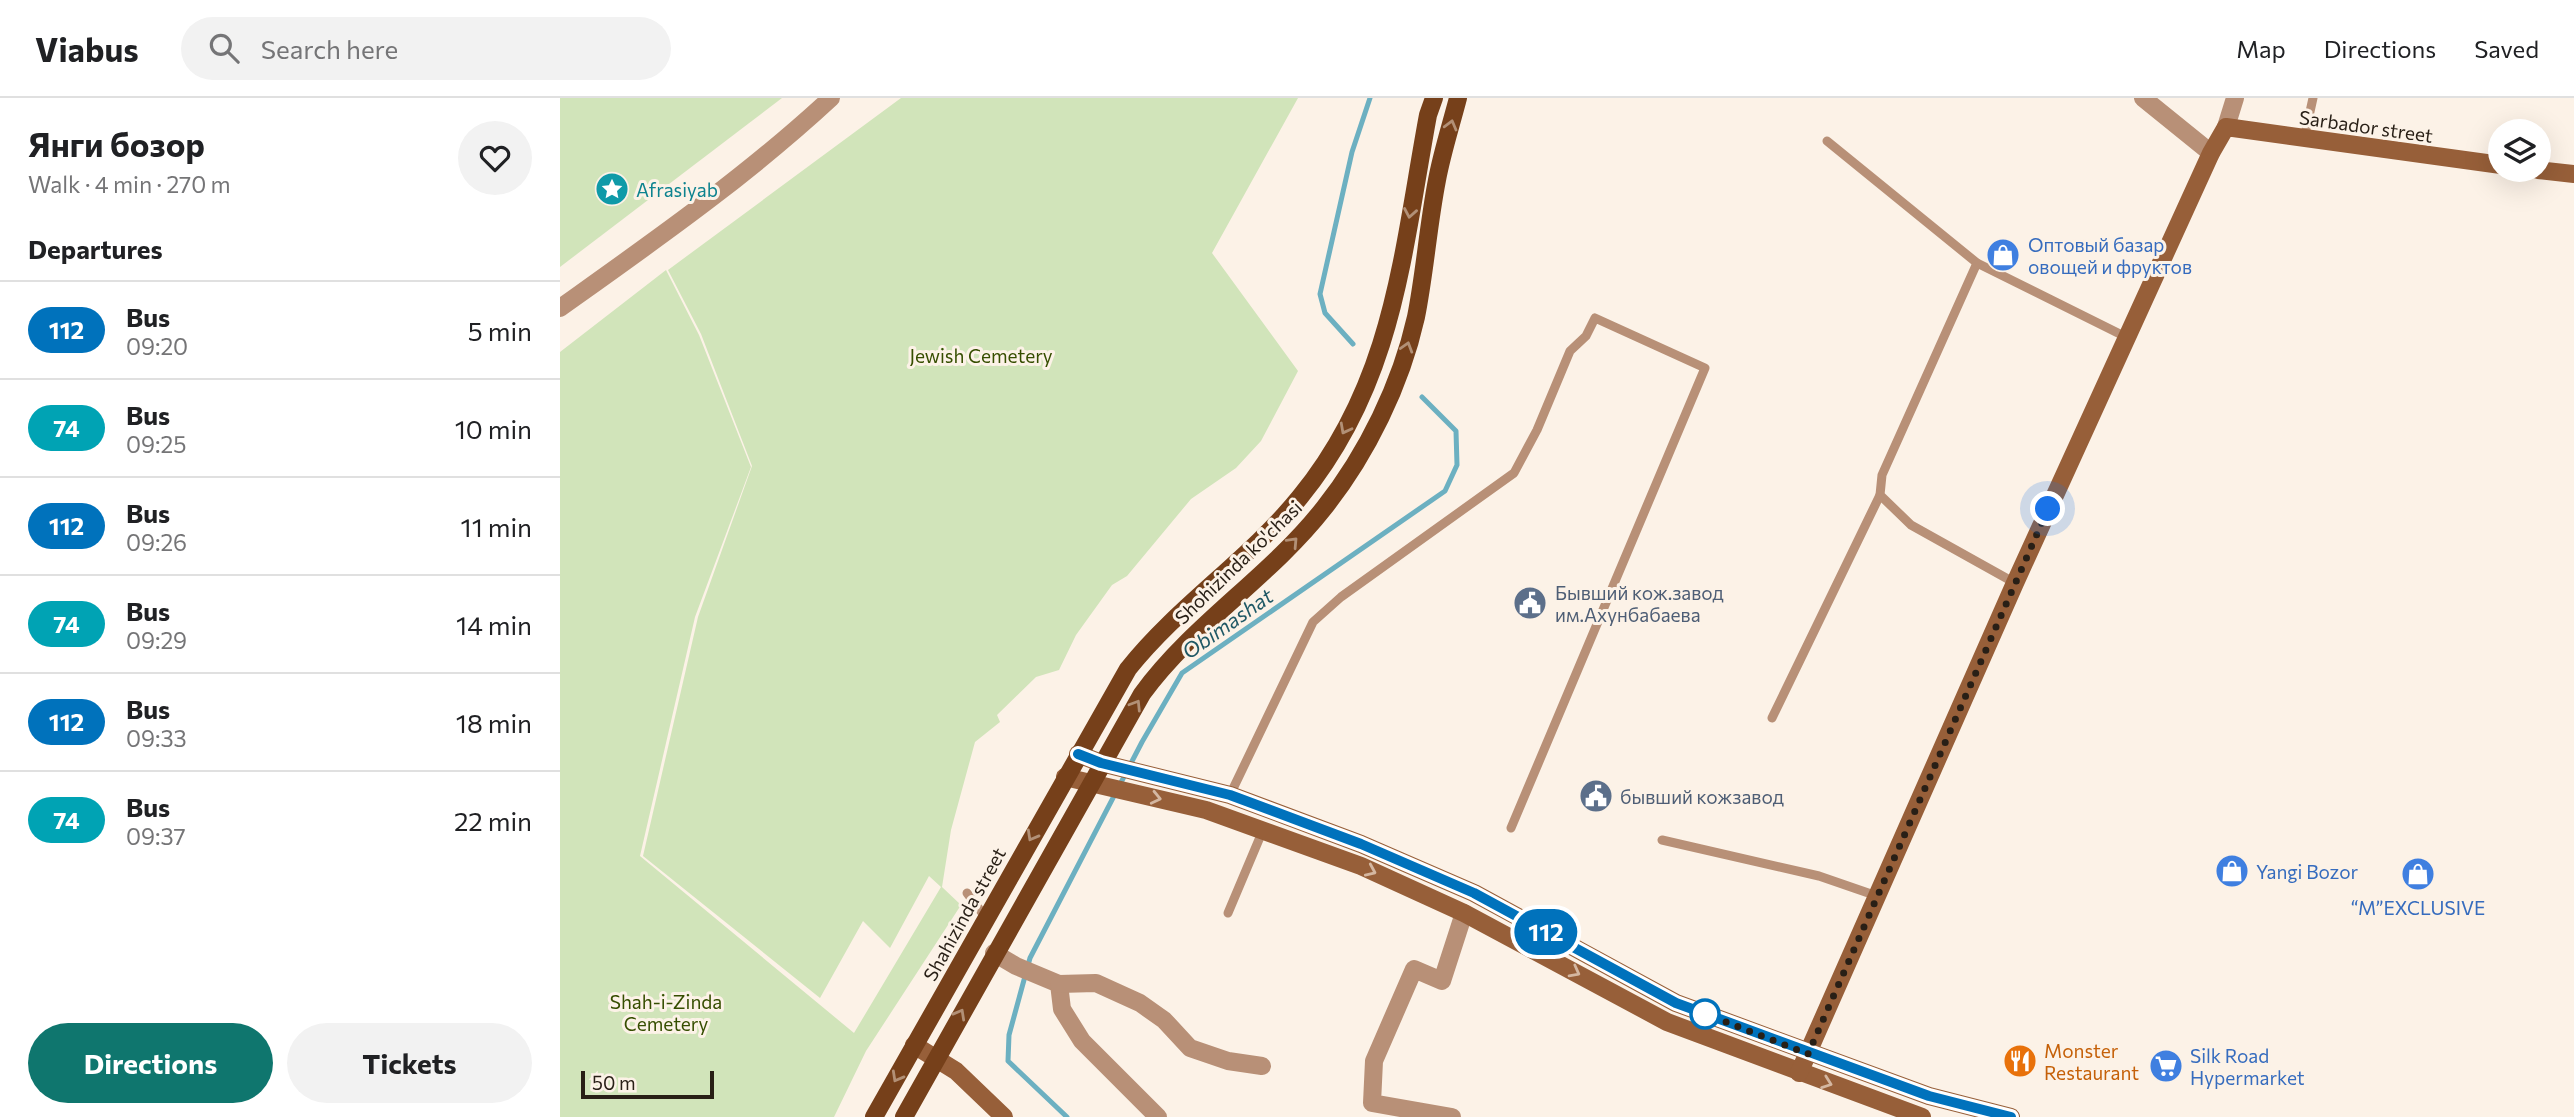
<!DOCTYPE html>
<meta charset="utf-8">
<style>
:root{--surface:#fff;--page:#f2f2f2;--text:#202124;--muted:#757577;--line:#e0e0e0;--accent:#0f766e}
body{margin:0;font-family:Commissioner,sans-serif;background:var(--page);color:var(--text);height:100vh;display:flex;flex-direction:column;font-size:26px;white-space:nowrap}
*{box-sizing:border-box;margin:0}
p{font-size:23px;color:var(--muted)}
.icon{flex:none;width:38px;height:38px;fill:none;stroke:currentColor;stroke-width:2;stroke-linecap:round;stroke-linejoin:round}
.map{position:relative;flex:1;overflow:hidden}
.sheet{display:flex;flex-direction:column;background:var(--surface);width:560px}
.sheet>*{flex:none}
.badge{padding:0 14px;border-radius:23px;font-size:24px;line-height:46px}
.tools{position:absolute;left:1928px;top:21px;display:grid;gap:14px}
.tools a{display:grid;place-items:center;width:63px;height:63px;border-radius:50%;background:var(--surface);box-shadow:0 7px 28px #0002;font-size:35px}
.scale{position:absolute;left:21px;bottom:18px;width:133px;box-sizing:border-box;padding-left:7px;border:4px solid #281f16;border-top:0;font-size:19px;line-height:24px;white-space:nowrap;color:#281f16;-webkit-text-stroke:5px #fcf2e7;paint-order:stroke}
.you{position:absolute;width:35px;height:35px;margin:-18px;border:5px solid #fff;border-radius:50%;background:#1a73e8;box-shadow:0 0 0 10px #1a73e833}
.map>.badge{position:absolute;translate:-50% -50%;box-shadow:0 0 0 4px #fff}
h2{padding:0 28px;font-size:26px;line-height:63px}
.round{display:grid;place-items:center;flex:none;width:74px;height:74px;border-radius:37px;background:var(--page)}
.head{display:flex;align-items:center;justify-content:space-between;height:119px;padding:0 28px}
h1{font-size:33px;font-weight:700;line-height:52px}
.cta{display:flex;gap:14px;margin-top:auto;padding:14px 28px}
.cta a{flex:1;height:80px;border-radius:42px;background:var(--accent);color:#fff;font-size:28px;font-weight:700;line-height:80px;text-align:center}
.cta a+a{background:var(--page);color:var(--text)}
ul{padding:0;list-style:none}
li{display:flex;align-items:center;gap:21px;height:98px;padding:0 28px;border-top:2px solid var(--line)}
li div{flex:1}
li b{display:block;font-size:26px}
li em{font-style:normal}
li .badge{min-width:77px;font-weight:700;text-align:center}
header{display:flex;align-items:center;gap:42px;box-sizing:border-box;height:98px;padding:0 35px;background:var(--surface);border-bottom:2px solid var(--line)}
header strong{font-size:33px}
nav{display:flex;gap:38px;margin-inline-start:auto;font-size:24px}
.search{width:490px;height:63px;background:var(--page);display:flex;align-items:center;gap:18px;box-sizing:border-box;padding:0 24px;border-radius:38px;color:var(--muted);font-size:26px}
main{display:flex;flex:1;min-height:0}
.map>svg:first-child{display:block}
</style>
<header>
<strong>Viabus</strong>
<div class="search"><svg class="icon" aria-label="search" viewBox="0 0 24 24"><circle cx="10" cy="10" r="6"/><path d="M15 15l6 6"/></svg>Search here</div>
<nav><a>Map</a><a>Directions</a><a>Saved</a></nav>
</header>
<main>
<section class="sheet">
<div class="head"><div><h1>Янги бозор</h1><p>Walk · 4 min · 270 m</p></div><a class="round"><svg class="icon" aria-label="heart" viewBox="0 0 24 24"><path d="M12 20l-8-8c-3-5 5-10 8-4 3-6 11-1 8 4z"/></svg></a></div>
<h2>Departures</h2>
<ul>
<li><span class="badge" style="background:#0072bc;color:#fff">112</span><div><b>Bus</b><p>09:20</p></div><em>5 min</em></li>
<li><span class="badge" style="background:#00a3b4;color:#fff">74</span><div><b>Bus</b><p>09:25</p></div><em>10 min</em></li>
<li><span class="badge" style="background:#0072bc;color:#fff">112</span><div><b>Bus</b><p>09:26</p></div><em>11 min</em></li>
<li><span class="badge" style="background:#00a3b4;color:#fff">74</span><div><b>Bus</b><p>09:29</p></div><em>14 min</em></li>
<li><span class="badge" style="background:#0072bc;color:#fff">112</span><div><b>Bus</b><p>09:33</p></div><em>18 min</em></li>
<li><span class="badge" style="background:#00a3b4;color:#fff">74</span><div><b>Bus</b><p>09:37</p></div><em>22 min</em></li>
</ul>
<div class="cta"><a>Directions</a><a>Tickets</a></div>
</section>
<div class="map">
<svg width="2014" height="1019" viewBox="0 0 2014 1019">
<rect width="100%" height="100%" fill="#fcf2e7"/>
<g fill="#d1e4ba">
<polygon points="0,0 222,0 0,169"/>
<polygon points="341,0 738,0 652,155 738,273 701,343 676,370 631,401 567,478 552,487 516,537 499,572 476,579 437,617 440,624 415,644 391,732 382,789 401,807 306,953 274,1019 0,1019 0,254 106,172 139,237 191,369 135,519 80,758 294,935 381,789 369,778 330,850 303,823 260,900 83,758 138,519 192,368 141,236 108,172"/>
</g>
<g fill="none" stroke-linecap="round" stroke-linejoin="round">
<g stroke="#6cb0c1" stroke-width="5">
<polyline points="793,246 765,215 760,196 792,54 810,0"/>
<polyline points="507,1019 448,963 449,937 470,860 582,644 622,575 885,393 897,367 896,333 862,299"/>
</g>
<g stroke="#b89077" stroke-width="9">
<polyline points="1744,41 1753,0"/>
<polyline points="1267,43 1417,165 1566,239"/>
<polyline points="1417,165 1322,377 1320,397 1351,427 1455,485"/>
<polyline points="1212,620 1320,397"/>
<polyline points="670,697 753,524 781,499 954,375 977,332 1010,253 1026,238 1035,220 1145,270 951,730"/>
<polyline points="1102,742 1259,778 1317,798"/>
<polyline points="407,795 426,820"/>
<polyline points="668,815 703,732"/>
</g>
<g stroke="#b89077" stroke-width="18">
<polyline points="1583,0 1651,55"/>
<polyline points="1666,29 1675,0"/>
<path d="M0,210c94,-67 187,-132 271,-210"/>
<polyline points="434,855 456,868 499,886 502,911 522,943 598,1019"/>
<polyline points="499,886 536,885 580,905 604,922 630,950 668,963 702,968"/>
<polyline points="892,1019 812,1005 814,963 854,871 882,883 904,815"/>
</g>
<g stroke="#975f39" stroke-width="18">
<polyline points="1978,72 2014,76"/>
<polyline points="518,656 541,665 670,697 801,746 914,795 1116,905 1369,998 1451,1019"/>
<polyline points="505,679 646,712 801,768 904,815 1107,924 1362,1019"/>
<polyline points="354,947 396,973 444,1019"/>
<polyline points="1239,975 1455,485 1651,55 1666,29 1941,67"/>
</g>
<g stroke="#76401a" stroke-width="18">
<path d="M314,1019l254,-448c51,-64 121,-109 172,-172 94,-115 102,-242 128,-382l6,-17"/>
<path d="M344,1019l238,-423c52,-71 128,-117 182,-186 43,-54 77,-124 92,-191 9,-45 12,-91 21,-137 5,-27 14,-55 21,-82"/>
</g>
</g>
<defs><path id="oneway-chevron" d="M-2-3.5L2.5 0L-2 3.5" fill="none" stroke-width="1.6" stroke-linecap="round" stroke-linejoin="round" transform="scale(1.75)"/></defs>
<g stroke="#b29076">
<use href="#oneway-chevron" transform="translate(891 27) rotate(-75)"/>
<use href="#oneway-chevron" transform="translate(850 115) rotate(100)"/>
<use href="#oneway-chevron" transform="translate(847 249) rotate(-73)"/>
<use href="#oneway-chevron" transform="translate(785 331) rotate(118)"/>
<use href="#oneway-chevron" transform="translate(733 444) rotate(-47)"/>
<use href="#oneway-chevron" transform="translate(576 607) rotate(-58)"/>
<use href="#oneway-chevron" transform="translate(472 738) rotate(119)"/>
<use href="#oneway-chevron" transform="translate(400 916) rotate(-61)"/>
<use href="#oneway-chevron" transform="translate(337 979) rotate(119)"/>
</g>
<g stroke="#d4b7a1">
<use href="#oneway-chevron" transform="translate(596 700) rotate(13)"/>
<use href="#oneway-chevron" transform="translate(811 773) rotate(24)"/>
<use href="#oneway-chevron" transform="translate(1015 874) rotate(28)"/>
<use href="#oneway-chevron" transform="translate(1267 985) rotate(20)"/>
</g>
<g fill="none" stroke-linecap="round" stroke-linejoin="round">
<defs>
<polyline id="line" points="518,656 541,665 670,697 801,746 914,795 1116,905 1369,998 1451,1019"/>
</defs>
<use href="#line" stroke="#fff" stroke-width="16"/>
<use href="#line" stroke="#0072bc" stroke-width="10"/>
<polyline stroke="#281f16" stroke-width="7" stroke-dasharray="0 12.6" points="1145,916 1138,913 1248,956 1488,411"/>
</g>
<defs>
<symbol id="sight-disc" viewBox="-11 -11 22 22"><circle r="9.5" fill="#0f9aa8" stroke="#fcf2e7"/><path d="M0-6L1.8-2.2L6-1.7L2.9 1.2L3.7 5.4L0 3.3L-3.7 5.4L-2.9 1.2L-6-1.7L-1.8-2.2Z" fill="#fff"/></symbol>
<symbol id="shop-disc" viewBox="-11 -11 22 22"><circle r="9.5" fill="#3f7fe0" stroke="#fcf2e7"/><path d="M-5-2.5h2.3a2.7 3.5 0 0 1 5.4 0H5L5.5 6h-11ZM-1.5-2.5h3a1.5 2.3 0 0 0-3 0Z" fill="#fff"/></symbol>
<symbol id="civic-disc" viewBox="-11 -11 22 22"><circle r="9.5" fill="#5c6f8a" stroke="#fcf2e7"/><path d="M-.6-6.5H3V-4.5H.6V-3L4-1V1h2V6H-6V1h2V-1L-.6-3ZM-1.2 2.5V6h2.4V2.5Z" fill="#fff"/></symbol>
<symbol id="restaurant-disc" viewBox="-11 -11 22 22"><circle r="9.5" fill="#e8710a" stroke="#fcf2e7"/><path d="M-5-6h1v4h1v-4h1v4h1v-4h1v5L-1.5 .5V6h-2V.5L-5-1ZM5-6V6H3V1.5H1.5Q1.5-4 5-6Z" fill="#fff"/></symbol>
<symbol id="supermarket-disc" viewBox="-11 -11 22 22"><circle r="9.5" fill="#3f7fe0" stroke="#fcf2e7"/><path d="M-6-5.5h2.5l.6 2H6L4.5 2H-2.5L-4.4-4H-6ZM-1.5 3.2a1.3 1.3 0 1 0 .1 0ZM3 3.2a1.3 1.3 0 1 0 .1 0Z" fill="#fff"/></symbol>
</defs>
<g fill-rule="evenodd">
<use href="#sight-disc" x="33" y="72" width="38" height="38"/>
<use href="#shop-disc" x="1424" y="138" width="38" height="38"/>
<use href="#civic-disc" x="951" y="486" width="38" height="38"/>
<use href="#civic-disc" x="1017" y="679" width="38" height="38"/>
<use href="#shop-disc" x="1653" y="754" width="38" height="38"/>
<use href="#shop-disc" x="1839" y="757" width="38" height="38"/>
<use href="#restaurant-disc" x="1441" y="944" width="38" height="38"/>
<use href="#supermarket-disc" x="1587" y="949" width="38" height="38"/>
</g>
<circle fill="#fff" stroke="#0072bc" stroke-width="3.5" cx="1145" cy="916" r="14"/>
<g text-anchor="middle" dominant-baseline="central" stroke-width="6" stroke-linejoin="round" paint-order="stroke">
<g font-size="19" fill="#281f16" stroke="#fcf2e7">
<text transform="translate(1806 28) rotate(8)">Sarbador street</text>
<text transform="translate(678 464) rotate(-44)">Shohizinda ko'chasi</text>
<text transform="translate(404 816) rotate(-61)">Shahizinda street</text>
</g>
<g font-size="19" fill="#0d838f" stroke="#fcf2e7" text-anchor="start">
<text x="76" y="91">Afrasiyab</text>
</g>
<g font-size="19" fill="#366cbe" stroke="#fcf2e7" text-anchor="start">
<text x="1468" y="146">Оптовый базар<tspan x="1468" dy="22">овощей и фруктов</tspan></text>
<text x="1696" y="773">Yangi Bozor</text>
<text x="1858" y="809" text-anchor="middle">“M”EXCLUSIVE</text>
<text x="1630" y="957">Silk Road<tspan x="1630" dy="22">Hypermarket</tspan></text>
</g>
<g font-size="19" fill="#364e00" stroke="#fcf2e7">
<text x="421" y="257">Jewish Cemetery</text>
<text x="106" y="903">Shah-i-Zinda<tspan x="106" dy="22">Cemetery</tspan></text>
</g>
<g font-size="19" fill="#4e5e75" stroke="#fcf2e7" text-anchor="start">
<text x="995" y="494">Бывший кож.завод<tspan x="995" dy="22">им.Ахунбабаева</tspan></text>
<text x="1060" y="698">бывший кожзавод</text>
</g>
<g font-size="19" fill="#c56008" stroke="#fcf2e7" text-anchor="start">
<text x="1484" y="952">Monster<tspan x="1484" dy="22">Restaurant</tspan></text>
</g>
<g font-size="21" font-style="italic" fill="#1f5865" stroke="#fcf2e7">
<text transform="translate(667 525) rotate(-35)">Obimashat</text>
</g>
</g>
</svg>
<div class="tools">
<a><svg class="icon" aria-label="layers" viewBox="0 0 24 24"><path d="M12 4l9 5-9 5-9-5zM3 14l9 5 9-5"/></svg></a>
</div>
<div class="scale">50 m</div>
<div class="you" style="left:1488px;top:411px"></div>
<b class="badge" style="left:986px;top:834px;background:#0072bc;color:#fff">112</b>
</div>
</main>
